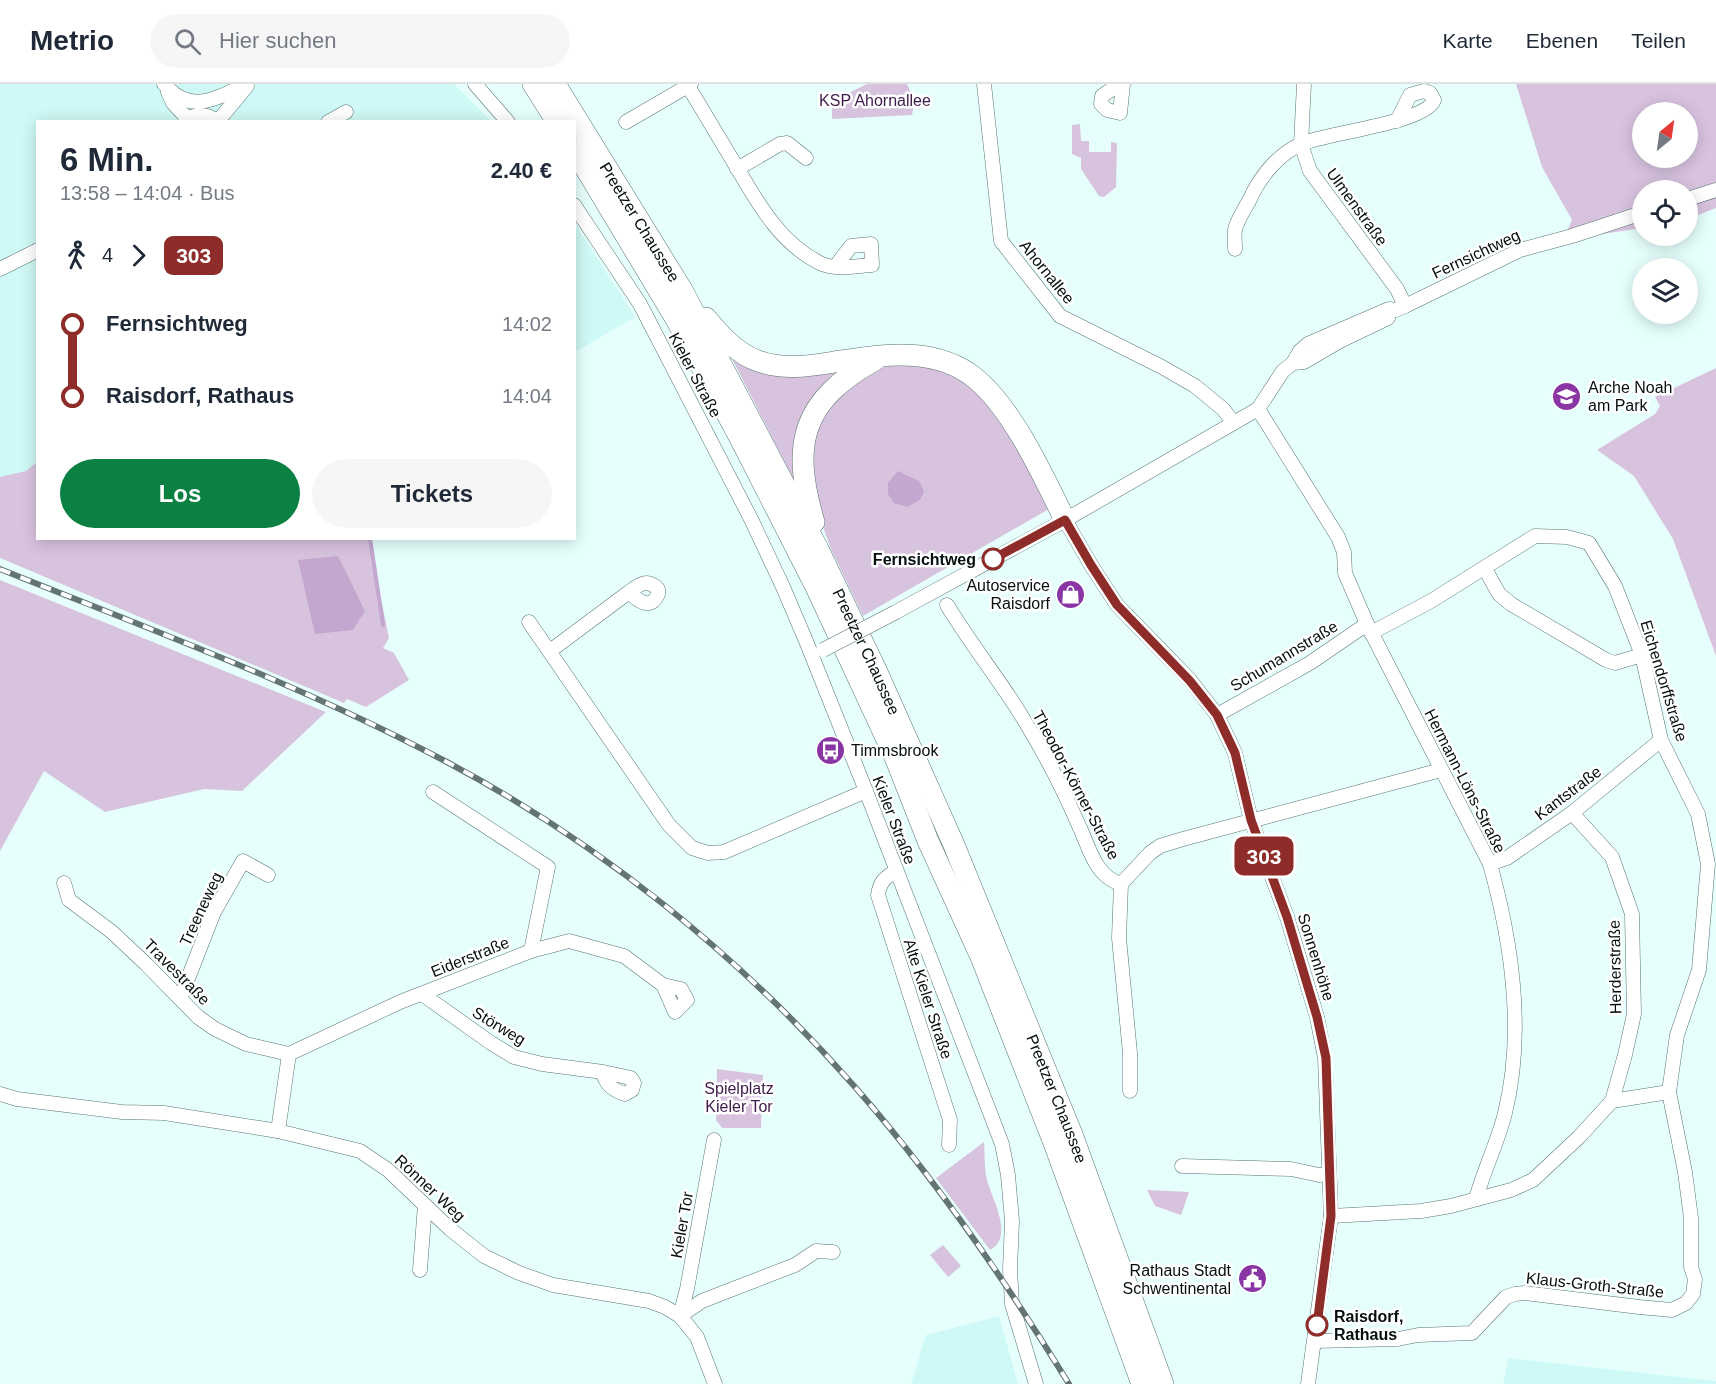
<!DOCTYPE html>
<html lang="de">
<meta charset="utf-8">
<style>
:root{--surface:#fff;--page:#f6f6f7;--text:#1f2937;--muted:#747a83;--line:#e0e1e3;--accent:#0b8043}
body{margin:0;font-family:Helvetica,sans-serif;background:var(--page);color:var(--text);height:100vh;display:flex;flex-direction:column;font-size:22px;white-space:nowrap}
*{box-sizing:border-box;margin:0}
p{font-size:20px;color:var(--muted)}
.icon{flex:none;width:33px;height:33px;fill:none;stroke:currentColor;stroke-width:2;stroke-linecap:round;stroke-linejoin:round}
.map{position:relative;flex:1;overflow:hidden}
.drawer{position:absolute;left:36px;top:36px;width:540px;height:420px;display:flex;flex-direction:column;background:var(--surface);border-radius:0px;box-shadow:0 3px 15px #0003}
.drawer>*{flex:none}
.badge{padding:0 12px;border-radius:9px;font-size:21px;line-height:39px}
.needle{width:39px;rotate:29deg}
.controls{position:absolute;left:1632px;top:18px;display:grid;gap:12px}
.controls a{display:grid;place-items:center;width:66px;height:66px;border-radius:50%;background:var(--surface);box-shadow:0 3px 15px #0003;font-size:30px}
.map>.badge{position:absolute;translate:-50% -50%;box-shadow:0 0 0 3px #fff}
.legs{display:flex;align-items:center;gap:9px;height:66px;padding:0 24px;font-size:20px}
.legs p{margin-inline-start:auto}
.overview{display:flex;align-items:center;justify-content:space-between;height:102px;padding:0 24px}
h1{font-size:33px;font-weight:700;line-height:45px}
.primary-button{display:flex;gap:12px;margin-top:auto;padding:12px 24px}
.primary-button a{flex:1;height:69px;border-radius:36px;background:var(--accent);color:#fff;font-size:24px;font-weight:700;line-height:69px;text-align:center}
.primary-button a+a{background:var(--page);color:var(--text)}
ul{padding:0 24px;list-style:none}
li{display:flex;align-items:center;gap:21px;height:72px;font-size:22px}
li i{display:grid;place-items:center;width:9px;height:100%;margin:0 8px;background:currentColor}
li i::after{content:'';width:15px;height:15px;margin:-8px;border:4px solid;border-radius:50%;background:var(--surface)}
li p{margin-inline-start:auto}
li:first-child i{background:linear-gradient(#0000 50%,currentColor 0)}
li:last-child i{background:linear-gradient(currentColor 50%,#0000 0)}
header{display:flex;align-items:center;gap:36px;box-sizing:border-box;height:84px;padding:0 30px;background:var(--surface);border-bottom:2px solid var(--line)}
header strong{font-size:28px}
nav{display:flex;gap:33px;margin-inline-start:auto;font-size:21px}
.search{width:420px;height:54px;background:var(--page);display:flex;align-items:center;gap:15px;box-sizing:border-box;padding:0 21px;border-radius:33px;color:var(--muted);font-size:22px}
.map>svg:first-child{display:block}
</style>
<header>
<strong>Metrio</strong>
<div class="search"><svg class="icon" aria-label="search" viewBox="0 0 24 24"><circle cx="10" cy="10" r="6"/><path d="M15 15l6 6"/></svg>Hier suchen</div>
<nav><a>Karte</a><a>Ebenen</a><a>Teilen</a></nav>
</header>
<div class="map">
<svg width="1716" height="1300" viewBox="0 0 1716 1300">
<rect width="100%" height="100%" fill="#e6fffd"/>
<g fill="#cff9f6">
<polygon points="0,0 454,0 491,37 38,38 37,378 26,387 0,393"/>
<polygon points="575,140 635,233 575,268 574,268"/>
<polygon points="999,1232 1018,1300 911,1300 926,1251"/>
<polygon points="1508,1274 1716,1297 1716,1300 1503,1300"/>
</g>
<g fill="#d8c3df" fill-rule="evenodd">
<polygon points="867,0 907,0 915,17 912,31 832,35 832,17"/>
<path d="M1516,0h200v124l-28,11v-29h-46v38l-59,9 -17,-4 6,-13 -30,-53zM1642,28h46v46h-46z"/>
<polygon points="1080,40 1081,57 1089,57 1089,68 1111,68 1111,58 1117,59 1116,103 1104,113 1099,112 1081,85 1081,74 1072,70 1072,41"/>
<polygon points="729,269 857,281 842,290 796,400"/>
<path d="M898,279c12,1 26,-1 37,3 55,16 91,95 114,143l-186,107 -32,-67 -21,-58 -2,-42 10,-32 44,-43z"/>
<polygon points="1716,284 1716,572 1673,455 1634,392 1597,366 1655,330 1660,322 1655,313"/>
<polygon points="37,378 38,454 369,455 389,554 383,564 394,569 409,596 366,623 347,615 344,619 0,474 0,393 26,387"/>
<polygon points="0,496 326,628 242,707 204,705 105,728 44,687 0,767"/>
<polygon points="717,985 763,991 761,1044 722,1044 716,1036"/>
<path d="M984,1058c1,12 0,26 3,38 5,19 28,57 3,70l-54,-72z"/>
<polygon points="1147,1106 1189,1108 1181,1131 1155,1122"/>
<polygon points="943,1161 961,1182 948,1193 930,1171"/>
</g>
<g fill="#c3a7ce">
<polygon points="898,387 919,397 924,407 920,416 907,423 894,419 888,410 888,399"/>
<polygon points="338,472 365,527 353,546 315,550 298,476"/>
</g>
<g fill="none" stroke-linecap="round" stroke-linejoin="round">
<polyline stroke="#c3a7ce" stroke-width="4" points="370,454 383,541"/>
<defs>
<g id="minor">
<path d="M164,0c26,31 52,15 82,0"/>
<polyline points="475,0 508,38"/>
<path d="M691,0l-3,2c15,25 30,50 45,75 23,39 46,83 89,103 15,6 34,2 50,1l-1,-21 -20,2 -16,21"/>
<polyline points="984,0 1001,157 1060,232 1162,283 1195,302 1223,325 1233,338"/>
<polyline points="1119,0 1102,12 1101,20 1107,26 1120,29 1123,0"/>
<polyline points="1304,0 1301,60 1310,87 1397,205 1405,222"/>
<polyline points="168,8 173,19 188,35"/>
<polyline points="218,37 247,2"/>
<path d="M185,38c11,-10 22,-9 33,0"/>
<polyline points="328,38 346,28"/>
<polyline points="626,38 688,2"/>
<polyline points="737,85 780,60 787,59 806,74"/>
<polyline points="1688,115 1716,106"/>
<polyline points="574,121 640,220 752,437 783,503 806,557 866,707 1002,1060 1008,1091 1012,1137 1010,1185 1012,1220 1036,1300"/>
<path d="M1235,165c0,-6 -1,-13 0,-19 2,-10 9,-20 14,-29 10,-23 28,-46 52,-57 24,-11 125,-21 133,-44l-4,-7 -6,-2 -14,4 -13,26"/>
<polyline points="0,185 38,166"/>
<polyline points="1293,279 1304,278 1340,257 1388,234"/>
<path d="M1258,325l80,128 6,15 1,21 22,51 123,240c22,79 35,168 15,249 -7,29 -21,56 -29,86"/>
<polyline points="1065,436 1091,481 1117,521 1190,596 1217,631 1235,669 1251,736 1287,833 1317,933 1325,974 1331,1132 1308,1300"/>
<polyline points="1485,485 1499,510 1511,520 1606,576 1615,579 1642,571"/>
<path d="M947,521c22,36 47,68 69,102 25,39 46,79 64,121 10,22 16,49 41,56"/>
<polyline points="896,528 1065,436 1258,325 1283,287 1293,279 1300,267 1308,260 1389,225 1396,226 1405,222 1520,166 1572,152 1642,129"/>
<polyline points="529,538 669,741 692,764 708,769 724,768 866,707"/>
<path d="M550,567l79,-59c9,9 22,19 29,2v-5c-11,-11 -18,-5 -29,3"/>
<polyline points="1217,631 1310,579 1367,540"/>
<polyline points="1572,729 1612,773 1632,830 1634,930 1625,971 1612,1017"/>
<polyline points="1490,780 1507,774 1572,729 1661,656"/>
<path d="M896,787c-12,7 -16,11 -18,24l72,225 -1,25"/>
<polyline points="64,799 69,816 112,848 146,880 198,933 215,945 246,960 289,970"/>
<polyline points="531,867 569,857 624,872 663,901 675,928 687,916 681,905 663,901"/>
<path d="M422,910l69,49 23,14 28,7 61,8c2,12 11,19 22,22l7,-4 2,-7 -3,-5 -28,-6"/>
<polyline points="180,915 214,828 243,777 268,791"/>
<polyline points="1130,1007 1130,969 1119,854 1121,800 1150,769 1160,762 1183,755 1441,686"/>
<polyline points="0,1010 17,1015 122,1028 164,1029 278,1047 360,1067 388,1086 450,1145 484,1172 519,1189 553,1201 649,1217 665,1223 680,1232 697,1253 715,1300"/>
<polyline points="278,1047 289,970 400,918 531,867 548,783 433,708"/>
<polyline points="1182,1082 1291,1085 1319,1091 1329,1090"/>
<polyline points="1331,1132 1421,1127 1451,1122 1511,1106 1533,1096 1579,1053 1612,1017 1669,1008"/>
<polyline points="420,1186 425,1121"/>
<polyline points="680,1232 687,1205 714,1056"/>
<polyline points="680,1232 702,1217 795,1181 816,1167 833,1168"/>
<polyline points="1315,1257 1398,1255 1418,1251 1472,1249 1506,1213 1515,1210 1525,1209 1639,1223 1672,1226 1686,1219 1693,1210 1695,1195 1691,1183 1691,1134 1685,1088 1669,1008 1677,951 1699,886 1708,780 1698,730 1661,656 1642,571 1615,502 1589,459 1567,453 1535,452 1431,517 1371,549"/>
</g>
<g id="trunk">
<polyline points="533,0 557,38"/>
<path id="s1" d="M555,0l127,206 136,259 59,123 77,173 119,292 90,247"/>
<polyline points="574,65 676,235 740,354 817,505 895,673 928,757 981,873 1054,1059 1142,1300"/>
<path d="M706,234c14,17 30,35 52,43 30,11 60,3 90,-1 44,-7 91,-11 127,18 38,31 68,98 90,142"/>
<path d="M814,438c-23,-78 -13,-121 61,-162"/>
</g>
</defs>
<use href="#minor" stroke="#577472" stroke-width="15"/>
<use href="#trunk" stroke="#577472" stroke-width="22"/>
<use href="#minor" stroke="#fff" stroke-width="14"/>
<use href="#trunk" stroke="#fff" stroke-width="21"/>
<defs>
<path id="rail" d="M0,485c149,60 304,117 445,192 155,82 294,194 410,326 81,92 150,193 214,297"/>
</defs>
<use href="#rail" stroke="#637473" stroke-width="6"/>
<use href="#rail" stroke="#fff" stroke-width="4" stroke-dasharray="11" stroke-linecap="butt"/>
<defs>
<polyline id="minor-bridge" points="823,566 896,528"/>
</defs>
<use href="#minor-bridge" stroke="#577472" stroke-width="15" stroke-linecap="butt"/>
<use href="#minor-bridge" stroke="#fff" stroke-width="14"/>
</g>
<g fill="none" stroke-linecap="round" stroke-linejoin="round">
<defs>
<polyline id="line-1" points="993,475 1065,436 1091,481 1117,521 1190,597 1217,631 1235,669 1251,736 1287,833 1317,933 1326,974 1331,1132 1317,1241"/>
</defs>
<use href="#line-1" stroke="#fff" stroke-width="14"/>
<use href="#line-1" stroke="#8e2c29" stroke-width="9"/>
</g>
<defs>
<symbol id="school-disc" viewBox="-11 -11 22 22"><circle r="9.5" fill="#8935a4" stroke="#fff"/><path d="M0-5L7-2L0 1L-7-2ZM-4 1L0 2.5L4 1V4Q0 6-4 4Z" fill="#fff"/></symbol>
<symbol id="shop-disc" viewBox="-11 -11 22 22"><circle r="9.5" fill="#8935a4" stroke="#fff"/><path d="M-5-2.5h2.3a2.7 3.5 0 0 1 5.4 0H5L5.5 6h-11ZM-1.5-2.5h3a1.5 2.3 0 0 0-3 0Z" fill="#fff"/></symbol>
<symbol id="bus-disc" viewBox="-11 -11 22 22"><circle r="9.5" fill="#8935a4" stroke="#fff"/><path d="M-5-6H5V4H4V6H2V4H-2V6H-4V4H-5ZM-3.5-4V0h7V-4ZM-3.5 1.2v1.5H-2V1.2ZM2 1.2v1.5H3.5V1.2Z" fill="#fff"/></symbol>
<symbol id="civic-disc" viewBox="-11 -11 22 22"><circle r="9.5" fill="#8935a4" stroke="#fff"/><path d="M-.6-6.5H3V-4.5H.6V-3L4-1V1h2V6H-6V1h2V-1L-.6-3ZM-1.2 2.5V6h2.4V2.5Z" fill="#fff"/></symbol>
</defs>
<g fill-rule="evenodd">
<use href="#school-disc" x="1550" y="296" width="33" height="33"/>
<use href="#shop-disc" x="1054" y="494" width="33" height="33"/>
<use href="#bus-disc" x="814" y="650" width="33" height="33"/>
<use href="#civic-disc" x="1236" y="1178" width="33" height="33"/>
</g>
<g fill="#fff" stroke="#8e2c29" stroke-width="3">
<circle cx="993" cy="475" r="10"/>
<circle cx="1317" cy="1241" r="10"/>
</g>
<g text-anchor="middle" dominant-baseline="central" stroke-width="5" stroke-linejoin="round" paint-order="stroke">
<g font-size="16" fill="#3f1b4b" stroke="#fff">
<text x="875" y="16">KSP Ahornallee</text>
<text x="739" y="1004">Spielplatz<tspan x="739" dy="18">Kieler Tor</tspan></text>
</g>
<g font-size="16" fill="#050f0f" stroke="#fff">
<text transform="translate(1357 123) rotate(54)">Ulmenstraße</text>
<text stroke="none"><textPath href="#s1" startOffset="162">Preetzer Chaussee</textPath></text>
<text transform="translate(1476 170) rotate(-25)">Fernsichtweg</text>
<text transform="translate(1047 188) rotate(51)">Ahornallee</text>
<text transform="translate(695 291) rotate(62)">Kieler Straße</text>
<text stroke="none"><textPath href="#s1" startOffset="648">Preetzer Chaussee</textPath></text>
<text transform="translate(1284 572) rotate(-31)">Schumannstraße</text>
<text transform="translate(1664 597) rotate(73)">Eichendorffstraße</text>
<text transform="translate(1465 697) rotate(63)">Hermann-Löns-Straße</text>
<text transform="translate(1076 701) rotate(62)">Theodor-Körner-Straße</text>
<text transform="translate(1568 709) rotate(-37)">Kantstraße</text>
<text transform="translate(894 736) rotate(69)">Kieler Straße</text>
<text transform="translate(201 825) rotate(-65)">Treeneweg</text>
<text transform="translate(470 873) rotate(-22)">Eiderstraße</text>
<text transform="translate(1316 873) rotate(73)">Sonnenhöhe</text>
<text transform="translate(1615 883) rotate(-91)">Herderstraße</text>
<text transform="translate(177 888) rotate(45)">Travestraße</text>
<text transform="translate(928 915) rotate(72)">Alte Kieler Straße</text>
<text transform="translate(499 942) rotate(31)">Störweg</text>
<text stroke="none"><textPath href="#s1" startOffset="1134">Preetzer Chaussee</textPath></text>
<text transform="translate(430 1104) rotate(43)">Rönner Weg</text>
<text transform="translate(682 1141) rotate(-80)">Kieler Tor</text>
<text transform="translate(1595 1201) rotate(6)">Klaus-Groth-Straße</text>
</g>
<g font-size="16" fill="#050f0f" stroke="#fff" text-anchor="start">
<text x="1588" y="303">Arche Noah<tspan x="1588" dy="18">am Park</tspan></text>
<text x="1050" y="501" text-anchor="end">Autoservice<tspan x="1050" dy="18">Raisdorf</tspan></text>
<text x="851" y="666">Timmsbrook</text>
<text x="1231" y="1186" text-anchor="end">Rathaus Stadt<tspan x="1231" dy="18">Schwentinental</tspan></text>
</g>
<g font-size="16" font-weight="bold" fill="#050f0f" stroke="#fff" text-anchor="end">
<text x="976" y="475">Fernsichtweg</text>
<text x="1334" y="1232" text-anchor="start">Raisdorf,<tspan x="1334" dy="18">Rathaus</tspan></text>
</g>
</g>
</svg>
<div class="controls">
<a><svg class="needle" viewBox="-14 -14 28 28"><path d="M0-13l5 13h-10z" fill="#e53935"/><path d="M0 13l5-13h-10z" fill="#747a83"/></svg></a>
<a><svg class="icon" aria-label="locate" viewBox="0 0 24 24"><circle cx="12" cy="12" r="6"/><path d="M12 2v4M12 18v4M2 12h4M18 12h4"/></svg></a>
<a><svg class="icon" aria-label="layers" viewBox="0 0 24 24"><path d="M12 4l9 5-9 5-9-5zM3 14l9 5 9-5"/></svg></a>
</div>
<b class="badge" style="left:1264px;top:772px;background:#8e2c29;color:#fff">303</b>
<section class="drawer">
<div class="overview"><div><h1>6 Min.</h1><p>13:58 – 14:04 · Bus</p></div><b>2.40 €</b></div>
<div class="legs"><svg class="icon" aria-label="walk" viewBox="0 0 24 24"><circle cx="13" cy="4" r="2"/><path d="M13 8l-2 6 4 7M11 14l-3 7M7 12l3-4h3l4 4"/></svg>4<svg class="icon" aria-label="forward" viewBox="0 0 24 24"><path d="M9 5l7 7-7 7"/></svg><b class="badge" style="background:#8e2c29;color:#fff">303</b></div>
<ul>
<li><i style="color:#8e2c29"></i><b>Fernsichtweg</b><p>14:02</p></li>
<li><i style="color:#8e2c29"></i><b>Raisdorf, Rathaus</b><p>14:04</p></li>
</ul>
<div class="primary-button"><a>Los</a><a>Tickets</a></div>
</section>
</div>
